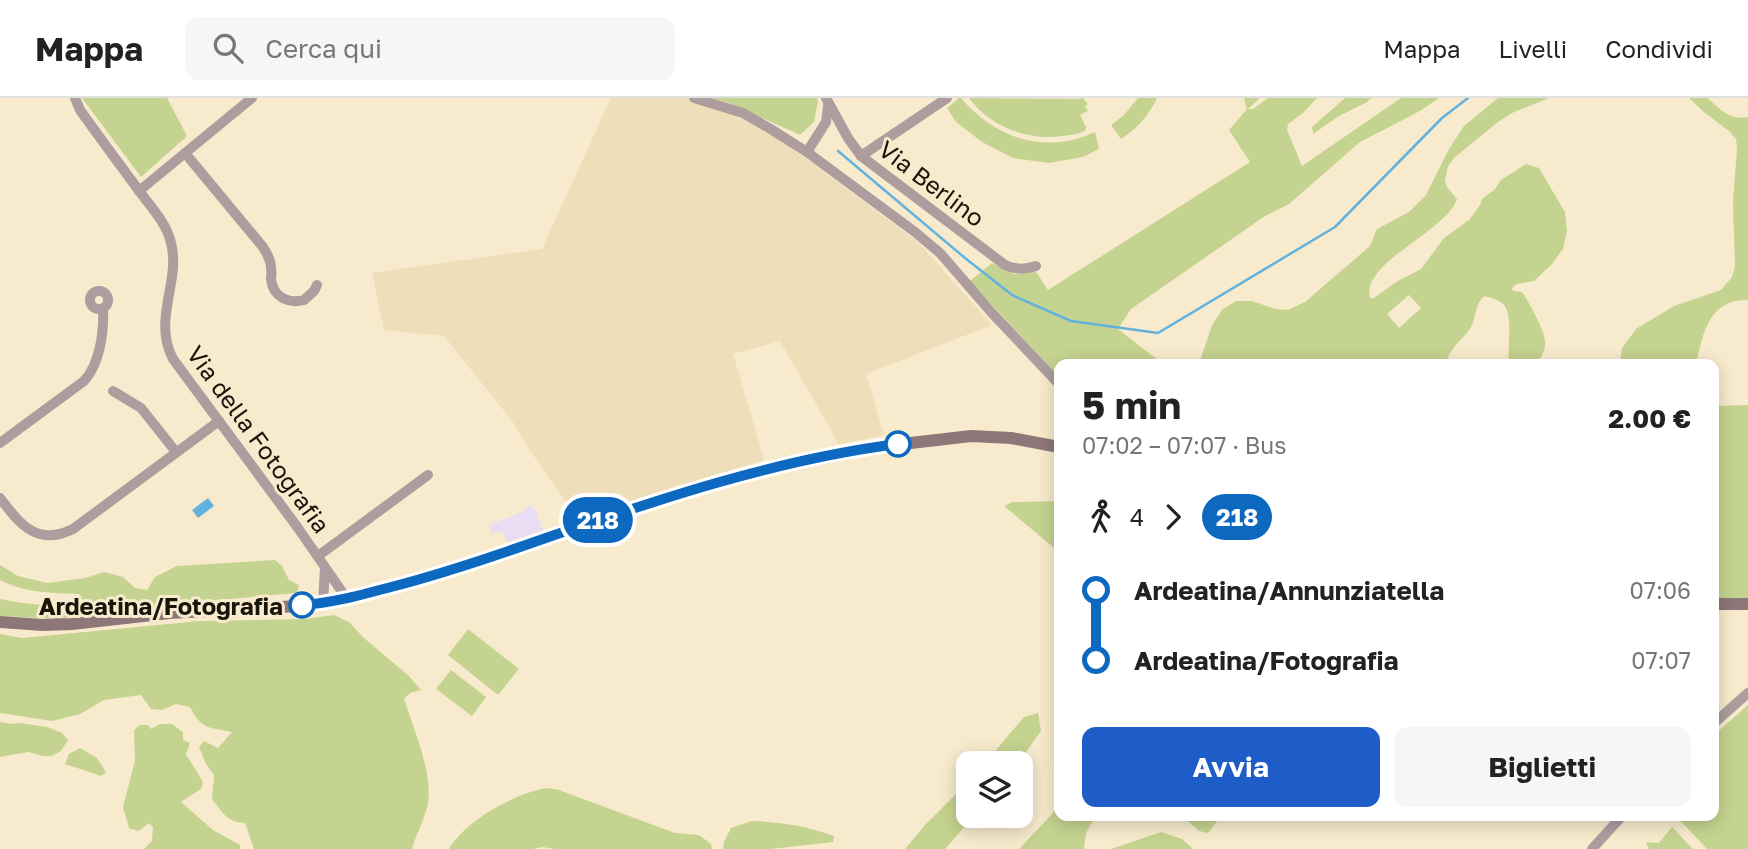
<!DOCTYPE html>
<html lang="it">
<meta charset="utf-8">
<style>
:root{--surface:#fff;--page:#f6f6f6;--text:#222;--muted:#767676;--line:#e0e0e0;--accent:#1e5cc8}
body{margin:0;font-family:"Golos Text",sans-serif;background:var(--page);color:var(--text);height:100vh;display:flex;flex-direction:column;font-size:26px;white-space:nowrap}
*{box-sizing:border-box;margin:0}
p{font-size:23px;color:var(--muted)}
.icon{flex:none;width:38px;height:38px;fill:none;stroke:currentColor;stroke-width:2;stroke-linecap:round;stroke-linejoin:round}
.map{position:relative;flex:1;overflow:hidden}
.side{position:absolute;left:1054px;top:261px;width:665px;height:462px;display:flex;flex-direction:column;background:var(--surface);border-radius:14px;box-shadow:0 4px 18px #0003}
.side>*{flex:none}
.badge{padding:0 14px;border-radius:23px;font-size:24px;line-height:46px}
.controls{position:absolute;left:956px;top:653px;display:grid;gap:14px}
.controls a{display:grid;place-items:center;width:77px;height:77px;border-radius:14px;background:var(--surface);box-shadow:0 4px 18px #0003;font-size:35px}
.map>.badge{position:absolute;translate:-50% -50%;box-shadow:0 0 0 4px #fff}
.legs{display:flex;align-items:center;gap:10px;height:77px;padding:0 28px;font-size:23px}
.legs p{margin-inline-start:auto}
.head{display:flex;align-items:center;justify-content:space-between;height:119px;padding:0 28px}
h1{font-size:38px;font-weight:700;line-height:52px}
.primary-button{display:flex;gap:14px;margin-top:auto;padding:14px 28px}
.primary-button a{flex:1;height:80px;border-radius:14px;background:var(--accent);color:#fff;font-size:28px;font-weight:700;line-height:80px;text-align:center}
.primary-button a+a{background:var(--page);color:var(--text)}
ul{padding:0 28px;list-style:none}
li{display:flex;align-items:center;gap:24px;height:70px;font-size:26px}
li i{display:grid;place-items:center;width:10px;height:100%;margin:0 9px;background:currentColor}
li i::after{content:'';width:18px;height:18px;margin:-9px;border:5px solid;border-radius:50%;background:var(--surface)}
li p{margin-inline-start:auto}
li:first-child i{background:linear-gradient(#0000 50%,currentColor 0)}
li:last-child i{background:linear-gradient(currentColor 50%,#0000 0)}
header{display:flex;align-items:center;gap:42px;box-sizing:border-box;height:98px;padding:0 35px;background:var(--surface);border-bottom:2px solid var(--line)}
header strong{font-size:33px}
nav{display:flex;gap:38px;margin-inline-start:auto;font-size:24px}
.search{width:490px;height:63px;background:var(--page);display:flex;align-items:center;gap:18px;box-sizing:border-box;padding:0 24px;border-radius:14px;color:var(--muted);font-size:26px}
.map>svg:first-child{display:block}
</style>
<header>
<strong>Mappa</strong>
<div class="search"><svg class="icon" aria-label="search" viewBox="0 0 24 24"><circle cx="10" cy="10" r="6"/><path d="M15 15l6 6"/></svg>Cerca qui</div>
<nav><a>Mappa</a><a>Livelli</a><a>Condividi</a></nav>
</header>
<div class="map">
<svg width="1748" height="751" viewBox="0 0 1748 751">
<rect width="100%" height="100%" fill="#f8ebcd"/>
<polygon fill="#e8ddf2" points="531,407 536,412 543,433 507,444 502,432 492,436 489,427 517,416"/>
<polygon fill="#eedeb9" points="611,0 685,0 734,16 757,28 800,56 917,143 992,227 866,276 884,337 839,346 780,243 733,256 764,362 619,407 616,405 606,407 603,411 577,420 527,348 513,324 444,238 384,232 372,175 542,151"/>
<g fill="#c5d390" fill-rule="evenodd">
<polygon points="82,0 167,0 187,38 141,79"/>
<polygon points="711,0 817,0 818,3 814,24 800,37 729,5"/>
<path d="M959,0h2c35,41 84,57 134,34l4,17 -16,8 -34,6 -36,-5 -31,-16 -26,-20 -9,-14z"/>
<path d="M969,0l109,1 5,-1 5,6 -3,2 3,5 -8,4 6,12 -1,4c-7,3 -14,4 -22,5 -35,5 -73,-9 -94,-38z"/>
<path d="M1138,0h19c-8,17 -20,31 -36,41l-10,-14 12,-9z"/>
<polygon points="1244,0 1260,0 1248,11 1253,11 1268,0 1317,0 1303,15 1288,26 1287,32 1302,68 1401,0 1439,0 1420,13 1360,44 1289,106 1265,118 1131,211 1118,231 1163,266 1059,266 1059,279 970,183 992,165 1015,176 1036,174 1048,192 1250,64 1229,32 1247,11"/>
<polygon points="1345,0 1371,0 1367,4 1339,18 1313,36 1312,29"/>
<path d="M1498,0h51l-37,15 -14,9 -43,35 -7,9 -3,15 2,6 10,12c-12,34 -96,63 -87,99h4l22,-16 25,-13 23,-31 25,-18 11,-15 2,-6 13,-10 6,-9 25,-16 13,4 26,44 2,19 -4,18 -11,15 -18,17 -17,3 -5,4 1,3 9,1c7,10 22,37 23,49 1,8 -4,16 -7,23h-29c-2,-16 4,-44 -4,-58 -4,-6 -14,-8 -21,-10 -9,9 -8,20 -13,31 -8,13 -22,21 -25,37h-247l13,-39 10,-15 14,-9h16l24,8 12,1 17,-8 65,-56 7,-17 32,-17 17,-17 23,-46 15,-23zM1409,197l12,13 -22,20 -12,-14z"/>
<path d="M1689,0h18c13,11 23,23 41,19v183c-39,-1 -45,33 -52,64h-76l2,-16 14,-19 38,-23 47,-16 11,-13 3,-11 -2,-63 4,-55 -1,-9 -7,-8 -24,-18z"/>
<polygon points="1748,307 1748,501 1713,500 1713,308"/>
<polygon points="1059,403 1059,454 1004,408 1013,404"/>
<path d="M275,462l7,6 7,14 10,5 -2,8 -169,15 -69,11 -59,-3v-17c26,5 57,10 82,1l-3,-6c-27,-1 -54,-1 -79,-14v-15l18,11 29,7 38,-5 19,-6 19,5 12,11 12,2 8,-13 22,-11z"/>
<path d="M334,517l15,7 15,16 45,38 12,14 -11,3 -6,6c9,28 31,79 23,108 -3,14 -11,27 -15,42h-158l-9,-26c-17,0 -23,-11 -33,-24l2,-24 -8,-11 -7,-17 5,-6 14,7 14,-16c-24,-5 -30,-2 -42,-25l-14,-3 -14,6 -11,-1 -10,-14 -37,5 -24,14 -28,7 -52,-8v-79l22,4 177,-17 107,-2z"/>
<polygon points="468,531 519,571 498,597 448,557"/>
<polygon points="451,572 486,599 472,618 436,591"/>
<polygon points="1748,607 1748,751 1707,751 1676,718 1713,718 1713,638"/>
<polygon points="1038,615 1041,633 1018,665 985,665 1024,619"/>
<polygon points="0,624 13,626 19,625 47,629 62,635 68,642 61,653 52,658 43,658 28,654 0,659"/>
<polygon points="160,626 172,626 183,634 183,642 190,645 186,656 203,684 201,691 181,704 213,732 240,747 240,751 144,751 152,743 153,729 149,725 139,733 129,730 123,709 135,663 134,632 140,627 148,627 151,631"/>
<polygon points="80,650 97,660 106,674 101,678 65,666 69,656"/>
<polygon points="968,684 968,718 974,718 945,751 905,751 925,727"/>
<path d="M547,690l12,2 116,43 24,2 12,9 1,5h-157l-13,-2 -9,2h-84c16,-28 66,-56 98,-61z"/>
<polygon points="1059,703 1059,718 1095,718 1086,735 1084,750 1086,751 1019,751 1053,715"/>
<polygon points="1182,718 1221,718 1208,735 1199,733"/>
<path d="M752,723c29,1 54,5 82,15l-1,6 -62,7h-48l1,-7 7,-14z"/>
<polygon points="1672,729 1693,751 1649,751 1646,744 1659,745"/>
<polygon points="1161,734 1182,741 1193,751 1111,751"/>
</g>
<polygon fill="#63b2dd" points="208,400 214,408 198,420 192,412"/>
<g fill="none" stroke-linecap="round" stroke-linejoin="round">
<polyline stroke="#63b2dd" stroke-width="2.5" points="838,53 965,160 1012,197 1071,223 1158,235 1335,129 1442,20 1468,0"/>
<g stroke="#ad9d9e" stroke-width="10">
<path d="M75,0l5,12c20,28 40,55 60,82 11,15 27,32 31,51 10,39 -19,76 2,116l125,169 49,71"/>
<polyline points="694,0 743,15 769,30 807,54 915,134 940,155 992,215 1059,286"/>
<path d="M826,0l22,40 13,18 144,109c11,5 20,5 31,1"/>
<polyline points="807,54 826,24 828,8"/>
<path d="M185,55l78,94c4,7 8,13 8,21 1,4 0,8 0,11 2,18 17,25 33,21l10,-9 3,-6"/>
<polyline points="861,58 947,0"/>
<polyline points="139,93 252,0"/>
<circle cx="99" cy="202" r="9"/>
<polyline points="113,293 141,310 176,354"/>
<path d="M0,345l84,-62c16,-17 20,-49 19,-72"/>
<path d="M0,400c20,26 37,49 73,31l146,-108"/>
<polyline points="318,458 428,377"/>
<polyline points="323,505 325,470"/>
<polyline points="1713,626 1748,595"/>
<polyline points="1592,751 1622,718"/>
</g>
<g stroke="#8e7779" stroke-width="12">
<polyline points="1713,506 1748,506"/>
<polyline points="0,524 43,527 72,526 170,515 298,508 335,504 462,469 615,417 716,385 799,365 885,348 971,338 1011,340 1059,349"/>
</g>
</g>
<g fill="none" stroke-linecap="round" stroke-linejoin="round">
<defs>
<path id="line-1" d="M302,507c30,-2 59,-10 89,-18 51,-13 101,-30 152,-48 113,-39 235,-80 355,-95"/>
</defs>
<use href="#line-1" stroke="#fff" stroke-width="16"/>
<use href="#line-1" stroke="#0c69bf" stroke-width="10"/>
</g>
<g fill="#fff" stroke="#0c69bf" stroke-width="3.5">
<circle cx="898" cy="346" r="12"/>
<circle cx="302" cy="507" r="12"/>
</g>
<g text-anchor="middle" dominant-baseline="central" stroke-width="6" stroke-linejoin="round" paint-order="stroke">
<g font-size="24" fill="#19150a" stroke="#f8ebcd">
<text transform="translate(932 85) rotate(37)">Via Berlino</text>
<text transform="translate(259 341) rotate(54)">Via della Fotografia</text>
</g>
<g font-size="24" font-weight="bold" fill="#19150a" stroke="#f8ebcd" text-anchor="end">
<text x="283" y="507">Ardeatina/Fotografia</text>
</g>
</g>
</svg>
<div class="controls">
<a><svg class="icon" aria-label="layers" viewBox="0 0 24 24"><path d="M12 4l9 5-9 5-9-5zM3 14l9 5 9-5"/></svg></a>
</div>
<b class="badge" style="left:598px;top:422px;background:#0c69bf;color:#fff">218</b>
<section class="side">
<div class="head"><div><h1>5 min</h1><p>07:02 – 07:07 · Bus</p></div><b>2.00 €</b></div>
<div class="legs"><svg class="icon" aria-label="walk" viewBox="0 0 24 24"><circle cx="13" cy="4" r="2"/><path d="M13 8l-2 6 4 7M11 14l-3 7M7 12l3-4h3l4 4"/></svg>4<svg class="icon" aria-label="forward" viewBox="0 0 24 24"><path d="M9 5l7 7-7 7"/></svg><b class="badge" style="background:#0c69bf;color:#fff">218</b></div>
<ul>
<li><i style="color:#0c69bf"></i><b>Ardeatina/Annunziatella</b><p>07:06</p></li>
<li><i style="color:#0c69bf"></i><b>Ardeatina/Fotografia</b><p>07:07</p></li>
</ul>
<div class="primary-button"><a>Avvia</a><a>Biglietti</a></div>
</section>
</div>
